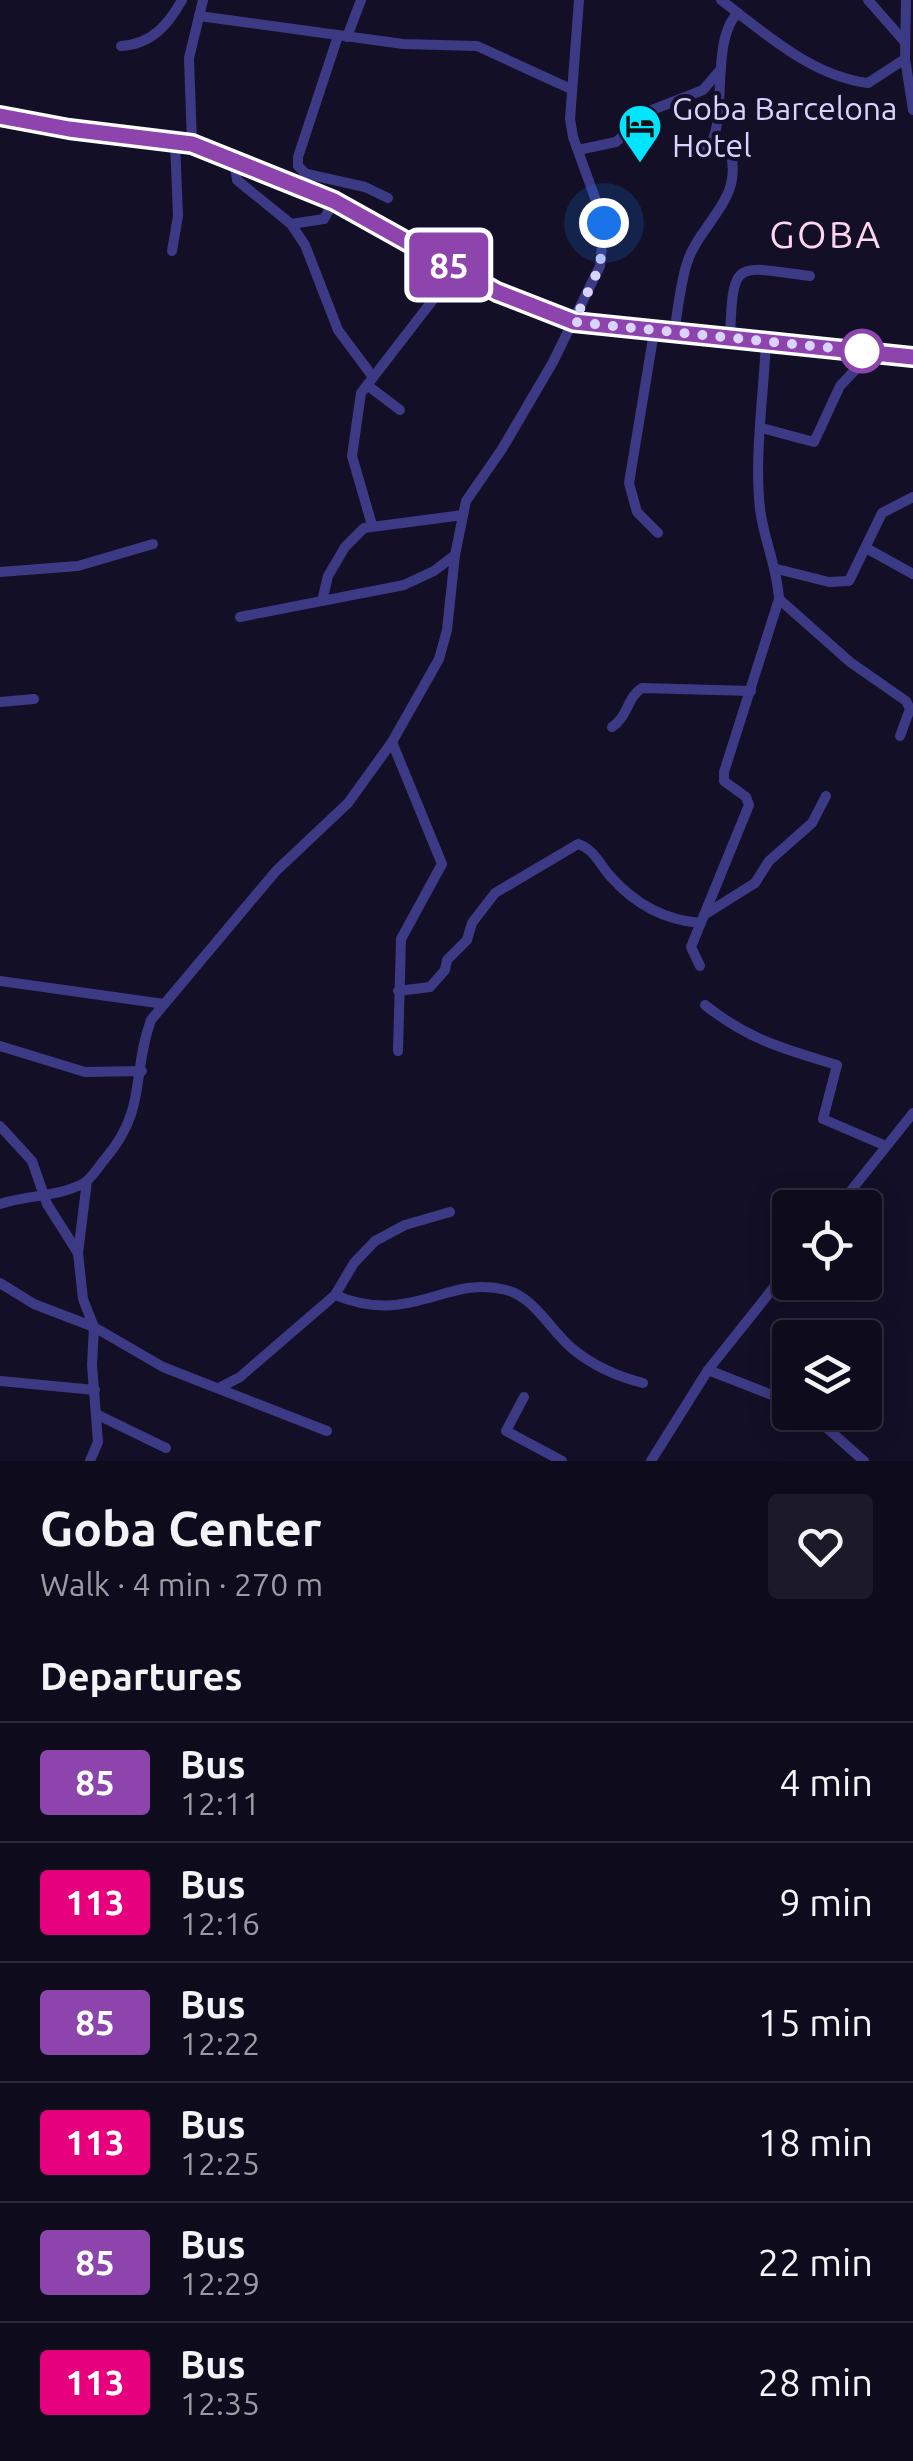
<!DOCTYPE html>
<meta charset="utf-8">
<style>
:root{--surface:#0e0b1c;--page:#1c1929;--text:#f1f3f6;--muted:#9b9ba3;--line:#2e2b3b}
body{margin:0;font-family:Ubuntu,sans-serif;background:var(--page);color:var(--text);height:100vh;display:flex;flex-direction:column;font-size:38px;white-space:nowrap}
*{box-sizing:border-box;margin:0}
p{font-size:32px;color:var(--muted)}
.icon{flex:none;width:55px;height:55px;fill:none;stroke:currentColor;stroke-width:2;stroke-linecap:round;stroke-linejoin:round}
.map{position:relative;height:1461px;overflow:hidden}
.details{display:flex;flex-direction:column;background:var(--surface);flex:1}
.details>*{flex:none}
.badge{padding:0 20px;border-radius:8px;font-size:35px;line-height:65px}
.buttons{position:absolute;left:772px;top:1190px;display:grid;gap:20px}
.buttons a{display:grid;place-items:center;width:110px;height:110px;border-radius:10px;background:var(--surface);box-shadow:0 5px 25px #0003,0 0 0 2px var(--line);font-size:50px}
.you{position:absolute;width:50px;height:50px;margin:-25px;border:8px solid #fff;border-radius:50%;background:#1a73e8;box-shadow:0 0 0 15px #1a73e833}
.map>.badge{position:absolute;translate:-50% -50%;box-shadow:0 0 0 5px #fff}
h2{padding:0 40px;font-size:38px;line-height:90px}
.round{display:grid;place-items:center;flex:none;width:105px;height:105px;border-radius:10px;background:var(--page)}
.summary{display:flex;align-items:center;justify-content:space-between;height:170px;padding:0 40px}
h1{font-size:48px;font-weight:700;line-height:75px}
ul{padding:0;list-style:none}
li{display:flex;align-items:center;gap:30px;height:120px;padding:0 40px;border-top:2px solid var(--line)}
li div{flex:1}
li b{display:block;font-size:38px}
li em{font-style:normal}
li .badge{min-width:110px;font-weight:700;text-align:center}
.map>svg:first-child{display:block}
</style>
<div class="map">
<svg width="913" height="1461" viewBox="0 0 913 1461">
<rect width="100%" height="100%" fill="#130f26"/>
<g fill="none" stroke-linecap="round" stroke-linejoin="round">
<g stroke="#3d3a85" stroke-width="10">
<path d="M721,0c44,33 90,76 147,83l37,-24"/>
<polyline points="868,0 904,41"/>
<polyline points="906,0 905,59 913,110"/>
<polyline points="199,16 403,44 477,46 571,89"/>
<polyline points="347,37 361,0"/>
<path d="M121,46c31,-2 47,-21 61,-46"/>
<polyline points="192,144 189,58 203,0"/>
<path d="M698,146h10c21,-19 1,-107 30,-133"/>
<polyline points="578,150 616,142 652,110 703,90 721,69"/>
<polyline points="234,161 237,180 291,224 305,245 338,330 373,377"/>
<polyline points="307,174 365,187 388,198"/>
<polyline points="302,188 308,176 298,166 298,157 338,36"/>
<polyline points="291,224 324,219 334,201"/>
<polyline points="172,251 178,216 175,141"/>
<polyline points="654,332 629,483 637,512 658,533"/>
<path d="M674,333c4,-23 6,-48 13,-70 13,-40 55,-62 44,-108"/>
<path d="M730,338c3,-80 4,-72 80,-62"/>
<polyline points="367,385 400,410"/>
<polyline points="762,428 814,442 840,386 872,352"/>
<polyline points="372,525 352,456 361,393 456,270"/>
<polyline points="866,548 913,574"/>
<polyline points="777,569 829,582 849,581 882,513 913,497"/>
<polyline points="0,572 78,566 153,544"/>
<polyline points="779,599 850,662 906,701 910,709 900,736"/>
<polyline points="322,601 328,576 345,547 364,528 463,515"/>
<polyline points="240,617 404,585 434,571 455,555"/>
<polyline points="0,702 34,699"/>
<path d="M612,727c16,-10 15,-30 30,-39l109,3"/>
<polyline points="392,742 442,864 401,939 398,1051"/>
<polyline points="704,915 755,883 769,861 812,823 826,796"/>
<path d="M700,966l-9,-19 58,-142 -3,-8 -22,-16v-9l55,-173c-2,-32 -15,-59 -19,-90 -6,-56 4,-114 6,-170"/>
<polyline points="0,981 164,1004"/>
<path d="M398,991l32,-4 15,-17 2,-10 20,-20 5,-17 23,-30 83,-49c16,5 22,21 33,33 24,27 53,43 89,46"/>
<path d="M705,1005c44,35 79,44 132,60l-14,54 63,27"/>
<polyline points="0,1046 85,1072 142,1071"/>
<polyline points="0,1126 32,1161 47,1204 78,1253"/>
<polyline points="87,1181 78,1253 83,1299 94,1327 92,1365 98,1442 90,1461"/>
<path d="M0,1204c27,-9 59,-7 84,-21 8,-5 14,-16 21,-24 43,-51 26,-84 46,-139l125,-149 72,-68 44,-61 47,-83 8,-29 8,-75 11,-54 36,-52 51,-87 47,-96 4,-43 -31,-86 -3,-18 9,-119"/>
<polyline points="837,1208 913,1113"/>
<polyline points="0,1283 34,1304 94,1327 163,1367 327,1431"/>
<path d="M335,1295c77,32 112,-21 171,-5 30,8 45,42 68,60 20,16 45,27 69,33"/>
<polyline points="708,1370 790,1402"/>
<polyline points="0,1381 95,1390"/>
<polyline points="219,1388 240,1377 335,1295 354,1263 375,1241 405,1225 450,1212"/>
<polyline points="524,1397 506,1431 562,1461"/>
<polyline points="809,1412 864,1461"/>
<polyline points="98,1415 166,1448"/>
<polyline points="651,1461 708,1370 790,1267"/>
</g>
<polyline stroke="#6f6bff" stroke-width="14" points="0,116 69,129 192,144 334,201 497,292 574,322 913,357"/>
</g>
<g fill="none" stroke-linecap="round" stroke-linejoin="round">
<defs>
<polyline id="line" points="0,116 69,129 192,144 334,201 497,292 574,322 913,357"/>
</defs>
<use href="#line" stroke="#fff" stroke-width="22"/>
<use href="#line" stroke="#8e44ad" stroke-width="15"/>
<polyline stroke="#d9d4ff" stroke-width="10" stroke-dasharray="0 18" points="604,223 600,266 574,322 862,351"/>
</g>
<defs>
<symbol id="hotel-pin" viewBox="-11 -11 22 30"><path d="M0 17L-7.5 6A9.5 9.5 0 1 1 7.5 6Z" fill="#00e5ff" stroke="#130f26"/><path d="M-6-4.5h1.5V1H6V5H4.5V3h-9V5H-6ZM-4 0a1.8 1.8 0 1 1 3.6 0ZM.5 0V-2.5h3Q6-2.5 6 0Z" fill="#111"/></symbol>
</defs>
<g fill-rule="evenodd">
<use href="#hotel-pin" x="615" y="101" width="50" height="68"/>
</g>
<circle fill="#fff" stroke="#8e44ad" stroke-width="5" cx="862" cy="351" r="20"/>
<g text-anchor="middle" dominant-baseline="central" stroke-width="8" stroke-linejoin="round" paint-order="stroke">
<g font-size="32" fill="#d9d4ff" stroke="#130f26" text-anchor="start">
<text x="672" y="108">Goba Barcelona<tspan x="672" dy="37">Hotel</tspan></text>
</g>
<g font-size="38" letter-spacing="2.5" fill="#ffd6f0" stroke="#130f26">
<text x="826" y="234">GOBA</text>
</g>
</g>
</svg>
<div class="buttons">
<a><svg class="icon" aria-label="locate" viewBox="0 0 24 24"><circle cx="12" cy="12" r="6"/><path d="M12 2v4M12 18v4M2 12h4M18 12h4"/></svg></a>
<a><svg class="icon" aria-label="layers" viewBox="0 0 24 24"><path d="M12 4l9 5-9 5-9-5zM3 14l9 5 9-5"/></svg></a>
</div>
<div class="you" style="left:604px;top:223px"></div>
<b class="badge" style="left:449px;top:265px;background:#8e44ad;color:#fff">85</b>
</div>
<section class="details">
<div class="summary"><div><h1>Goba Center</h1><p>Walk · 4 min · 270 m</p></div><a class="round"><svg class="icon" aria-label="heart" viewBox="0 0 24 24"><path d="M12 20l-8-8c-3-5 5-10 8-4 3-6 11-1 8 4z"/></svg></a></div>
<h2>Departures</h2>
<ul>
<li><span class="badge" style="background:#8e44ad;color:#fff">85</span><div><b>Bus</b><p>12:11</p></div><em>4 min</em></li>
<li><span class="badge" style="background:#e6007e;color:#fff">113</span><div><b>Bus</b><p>12:16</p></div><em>9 min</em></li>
<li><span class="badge" style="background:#8e44ad;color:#fff">85</span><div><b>Bus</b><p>12:22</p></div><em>15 min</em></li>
<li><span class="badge" style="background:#e6007e;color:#fff">113</span><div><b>Bus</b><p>12:25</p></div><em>18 min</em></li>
<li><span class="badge" style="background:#8e44ad;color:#fff">85</span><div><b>Bus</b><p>12:29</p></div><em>22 min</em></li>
<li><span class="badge" style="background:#e6007e;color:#fff">113</span><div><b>Bus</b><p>12:35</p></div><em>28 min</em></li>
</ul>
</section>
